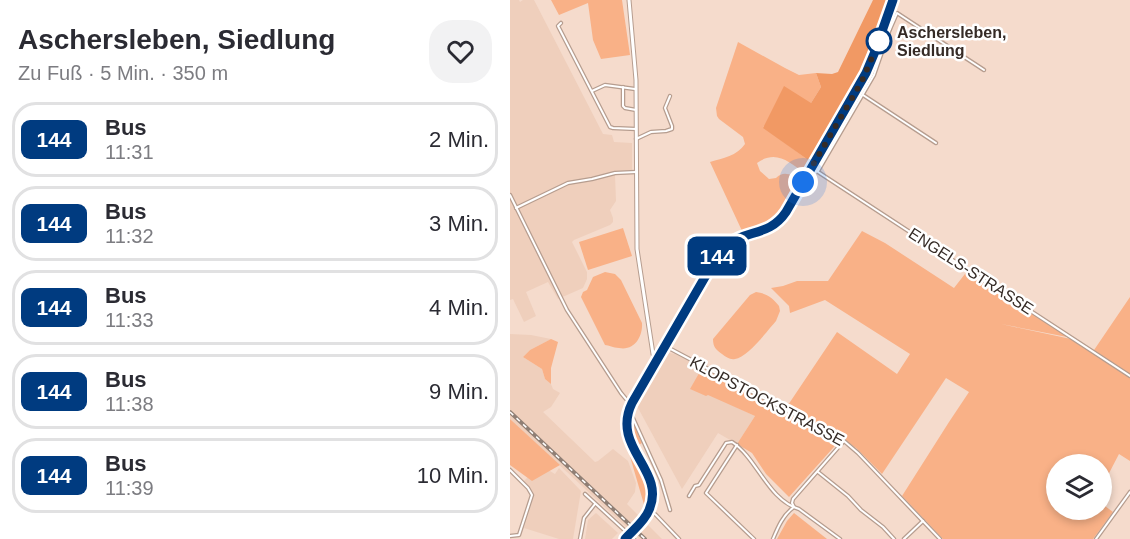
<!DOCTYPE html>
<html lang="de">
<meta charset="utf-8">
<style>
:root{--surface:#fff;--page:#f2f2f3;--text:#2b2b33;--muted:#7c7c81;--line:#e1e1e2}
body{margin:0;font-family:Arial,sans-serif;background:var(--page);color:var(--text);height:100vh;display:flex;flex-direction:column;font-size:22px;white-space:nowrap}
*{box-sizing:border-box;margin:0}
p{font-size:20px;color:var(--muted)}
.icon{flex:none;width:33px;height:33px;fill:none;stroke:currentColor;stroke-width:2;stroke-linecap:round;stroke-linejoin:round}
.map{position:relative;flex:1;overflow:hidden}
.sheet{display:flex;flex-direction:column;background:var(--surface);width:510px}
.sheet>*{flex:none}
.badge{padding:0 12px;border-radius:9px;font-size:21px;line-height:39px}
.tools{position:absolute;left:536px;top:454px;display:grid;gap:12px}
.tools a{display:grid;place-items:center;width:66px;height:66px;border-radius:50%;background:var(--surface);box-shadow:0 3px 9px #0003;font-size:30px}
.you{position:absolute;width:30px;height:30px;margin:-15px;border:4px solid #fff;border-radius:50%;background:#1a73e8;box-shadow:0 0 0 9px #1a73e833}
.map>.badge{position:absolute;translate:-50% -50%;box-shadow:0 0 0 3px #fff}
.round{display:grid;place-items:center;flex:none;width:63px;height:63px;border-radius:24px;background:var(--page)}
.headline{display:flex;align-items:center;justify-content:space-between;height:102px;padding:0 18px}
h1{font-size:28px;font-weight:600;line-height:45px}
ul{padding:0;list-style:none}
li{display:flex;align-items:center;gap:18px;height:75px;margin:0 12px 9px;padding:0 6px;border:3px solid var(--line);border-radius:24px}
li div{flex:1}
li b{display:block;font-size:22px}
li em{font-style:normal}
li .badge{min-width:66px;font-weight:700;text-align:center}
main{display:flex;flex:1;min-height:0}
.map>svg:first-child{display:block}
</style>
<main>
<section class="sheet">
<div class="headline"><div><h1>Aschersleben, Siedlung</h1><p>Zu Fuß · 5 Min. · 350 m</p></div><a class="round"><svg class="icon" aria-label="heart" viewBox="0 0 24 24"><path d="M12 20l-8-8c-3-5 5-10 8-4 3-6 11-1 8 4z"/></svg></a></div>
<ul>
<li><span class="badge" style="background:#003b80;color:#fff">144</span><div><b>Bus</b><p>11:31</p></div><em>2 Min.</em></li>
<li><span class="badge" style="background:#003b80;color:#fff">144</span><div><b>Bus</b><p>11:32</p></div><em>3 Min.</em></li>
<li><span class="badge" style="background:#003b80;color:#fff">144</span><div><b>Bus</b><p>11:33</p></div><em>4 Min.</em></li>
<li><span class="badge" style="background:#003b80;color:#fff">144</span><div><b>Bus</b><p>11:38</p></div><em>9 Min.</em></li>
<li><span class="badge" style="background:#003b80;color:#fff">144</span><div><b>Bus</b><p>11:39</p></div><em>10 Min.</em></li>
</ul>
</section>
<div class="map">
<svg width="620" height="539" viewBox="0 0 620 539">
<rect width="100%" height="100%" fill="#f5dbcc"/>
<g fill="#efcfbc">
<polygon points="0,0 9,0 10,2 13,0 24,0 93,134 102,135 104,142 122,143 122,174 105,175 106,201 100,210 103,218 103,222 100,225 64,240 62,242 77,272 77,279 73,288 48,299 38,282 16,292 26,316 14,322 3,299 0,300"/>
<polygon points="0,334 21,335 41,339 20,350 13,357 32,369 35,379 41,384 43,389 50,393 41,407 33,412 85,462 88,461 103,449 118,461 126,483 125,492 117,504 152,539 129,539 0,419"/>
<polygon points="154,352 165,354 192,368 181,389 198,394 245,416 227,444 208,433 172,489 127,406"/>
<polygon points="35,468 45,474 49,468 71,491 63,539 49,539 14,528 24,496 23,492 13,482 19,476"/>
<polygon points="86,513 108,533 102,539 75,539 78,520"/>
</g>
<g fill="#f9b187">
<polygon points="41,0 112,0 120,55 91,59 83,40 78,3 49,15"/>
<path d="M228,42l47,26 14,7 17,-2 5,14 -10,16 -48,24 48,35 -6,11c-16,-11 -29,-24 -48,-10l3,8 9,8 7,-1c8,-8 16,-3 24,2l-24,39 -33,14 -33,-71c13,-4 27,-6 35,-18l-2,-7 -24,-18 -2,-3 -1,-8z"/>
<polygon points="113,228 122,256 78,270 69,242"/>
<polygon points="352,231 375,243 444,288 458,270 562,338 491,324 561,339 582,353 620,297 620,461 609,454 596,479 591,477 591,465 546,465 546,510 591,510 591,503 603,512 583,539 433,539 392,496 439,422 459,392 436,378 372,474 346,448 332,438 279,497 256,474 242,453 227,444 245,416 198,395 196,396 180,389 192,368 274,411 327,332 387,374 400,354 315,300 280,313 279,306 261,288 273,286 287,281 318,281"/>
<path d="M95,272l10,2 6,6 21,43c1,14 -8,28 -23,25 -6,0 -10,-3 -14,-3l-24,-48 2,-5 4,-2 6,-13z"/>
<path d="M246,292c10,1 17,6 23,14l1,5 -4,10c-8,9 -29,37 -41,38 -5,1 -9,-2 -13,-5 -6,-4 -9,-7 -9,-15l37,-44z"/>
<polygon points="41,339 48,342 41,368 41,384 35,379 32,369 13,357 20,350"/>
<path d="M115,410l3,7 3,1 11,25 -12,7c13,21 24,33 15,58l-25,-86z"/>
<polygon points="0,419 50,465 22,481 0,465"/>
<polygon points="284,513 317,539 267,539 277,521"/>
</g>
<polygon fill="#f19964" points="363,0 378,0 362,49 355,67 342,93 301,162 253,128 274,86 301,103 311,87 306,73 322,74 328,72"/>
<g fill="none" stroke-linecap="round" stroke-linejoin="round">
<defs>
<g id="street">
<polyline points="51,23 48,26 100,127 103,128 126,129"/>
<polyline points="380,29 387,13 474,70"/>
<polyline points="113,87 113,106 115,108 126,110"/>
<polyline points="82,91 95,85 125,89"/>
<polyline points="353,95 426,143"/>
<polyline points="126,139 141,132 156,131 162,129 162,126 155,108 160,96"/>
<polyline points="302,168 620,376"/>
<polyline points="308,171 364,75 380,29 374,26"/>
<polyline points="0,195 57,310 111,393 116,399 122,403"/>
<polyline points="6,208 58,183 82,179 105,173 126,172"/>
<polyline points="155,346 316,431 334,441 348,453 430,539"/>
<polyline points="118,414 122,416 151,480 160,510"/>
<polyline points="227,445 196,493 244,539"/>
<polyline points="0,470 18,488 22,495 9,535 0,536"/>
<polyline points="308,472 338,496 351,510 373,527 384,539"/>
<polyline points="75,494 124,539"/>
<path d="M179,496l6,-10 4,-1 27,-42 6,-1c25,16 36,58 67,67l41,30"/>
<polyline points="140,510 146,515 169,539"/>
<polyline points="70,539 74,518 85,504"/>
<path d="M263,539c5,-12 10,-24 21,-32l-2,-4 1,-4 50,-57"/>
<polyline points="394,539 413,521"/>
<polyline points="586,539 620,492"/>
</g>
<polyline id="secondary" points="119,0 126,80 127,249 143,354 147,359"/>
<path id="primary" d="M133,520c26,-30 -4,-53 -14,-81 -4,-12 -3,-24 3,-36l89,-152c19,-21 47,-12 65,-39l80,-139 8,-19 19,-54"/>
</defs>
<use href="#street" stroke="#b69d8f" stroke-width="4.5"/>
<use href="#secondary" stroke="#b69d8f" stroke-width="5"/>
<use href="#primary" stroke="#b69d8f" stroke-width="6"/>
<use href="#street" stroke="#fff" stroke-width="2"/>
<use href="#secondary" stroke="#fff" stroke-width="3"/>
<use href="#primary" stroke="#fff" stroke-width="4"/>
<defs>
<polyline id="rail" points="0,412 135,539"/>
</defs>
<use href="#rail" stroke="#907f75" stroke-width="4"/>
<use href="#rail" stroke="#fff" stroke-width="1.5" stroke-dasharray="4.5" stroke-linecap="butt"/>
<defs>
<polyline id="primary-bridge" points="116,537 133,520"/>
</defs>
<use href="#primary-bridge" stroke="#b69d8f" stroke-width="6" stroke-linecap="butt"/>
<use href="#primary-bridge" stroke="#fff" stroke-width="4"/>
</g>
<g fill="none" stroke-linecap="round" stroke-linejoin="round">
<defs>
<path id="line" d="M115,539c8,-9 20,-18 24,-29 18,-40 -39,-62 -17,-107l80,-138c5,-7 8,-15 15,-20 20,-16 42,-8 59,-33l80,-139 8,-19 19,-54"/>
</defs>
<use href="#line" stroke="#fff" stroke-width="14"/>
<use href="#line" stroke="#003b80" stroke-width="9"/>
<polyline stroke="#352b26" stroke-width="6" stroke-dasharray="0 10.8" points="293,182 352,81 369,41"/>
</g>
<circle fill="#fff" stroke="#003b80" stroke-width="3" cx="369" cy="41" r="12"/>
<g text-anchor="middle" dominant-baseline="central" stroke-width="5" stroke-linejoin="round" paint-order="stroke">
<g font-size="16" font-weight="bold" fill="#352b26" stroke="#fff" text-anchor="start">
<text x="387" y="32">Aschersleben,<tspan x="387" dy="18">Siedlung</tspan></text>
</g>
<g font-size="16" fill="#352b26" stroke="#fff">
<text transform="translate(461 271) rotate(33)">ENGELS-STRASSE</text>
<text transform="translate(257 401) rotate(28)">KLOPSTOCKSTRASSE</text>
</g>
</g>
</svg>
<div class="tools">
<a><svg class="icon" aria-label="layers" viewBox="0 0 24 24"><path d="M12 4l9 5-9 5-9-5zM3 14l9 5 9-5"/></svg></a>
</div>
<div class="you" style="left:293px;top:182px"></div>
<b class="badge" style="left:207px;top:256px;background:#003b80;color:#fff">144</b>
</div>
</main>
